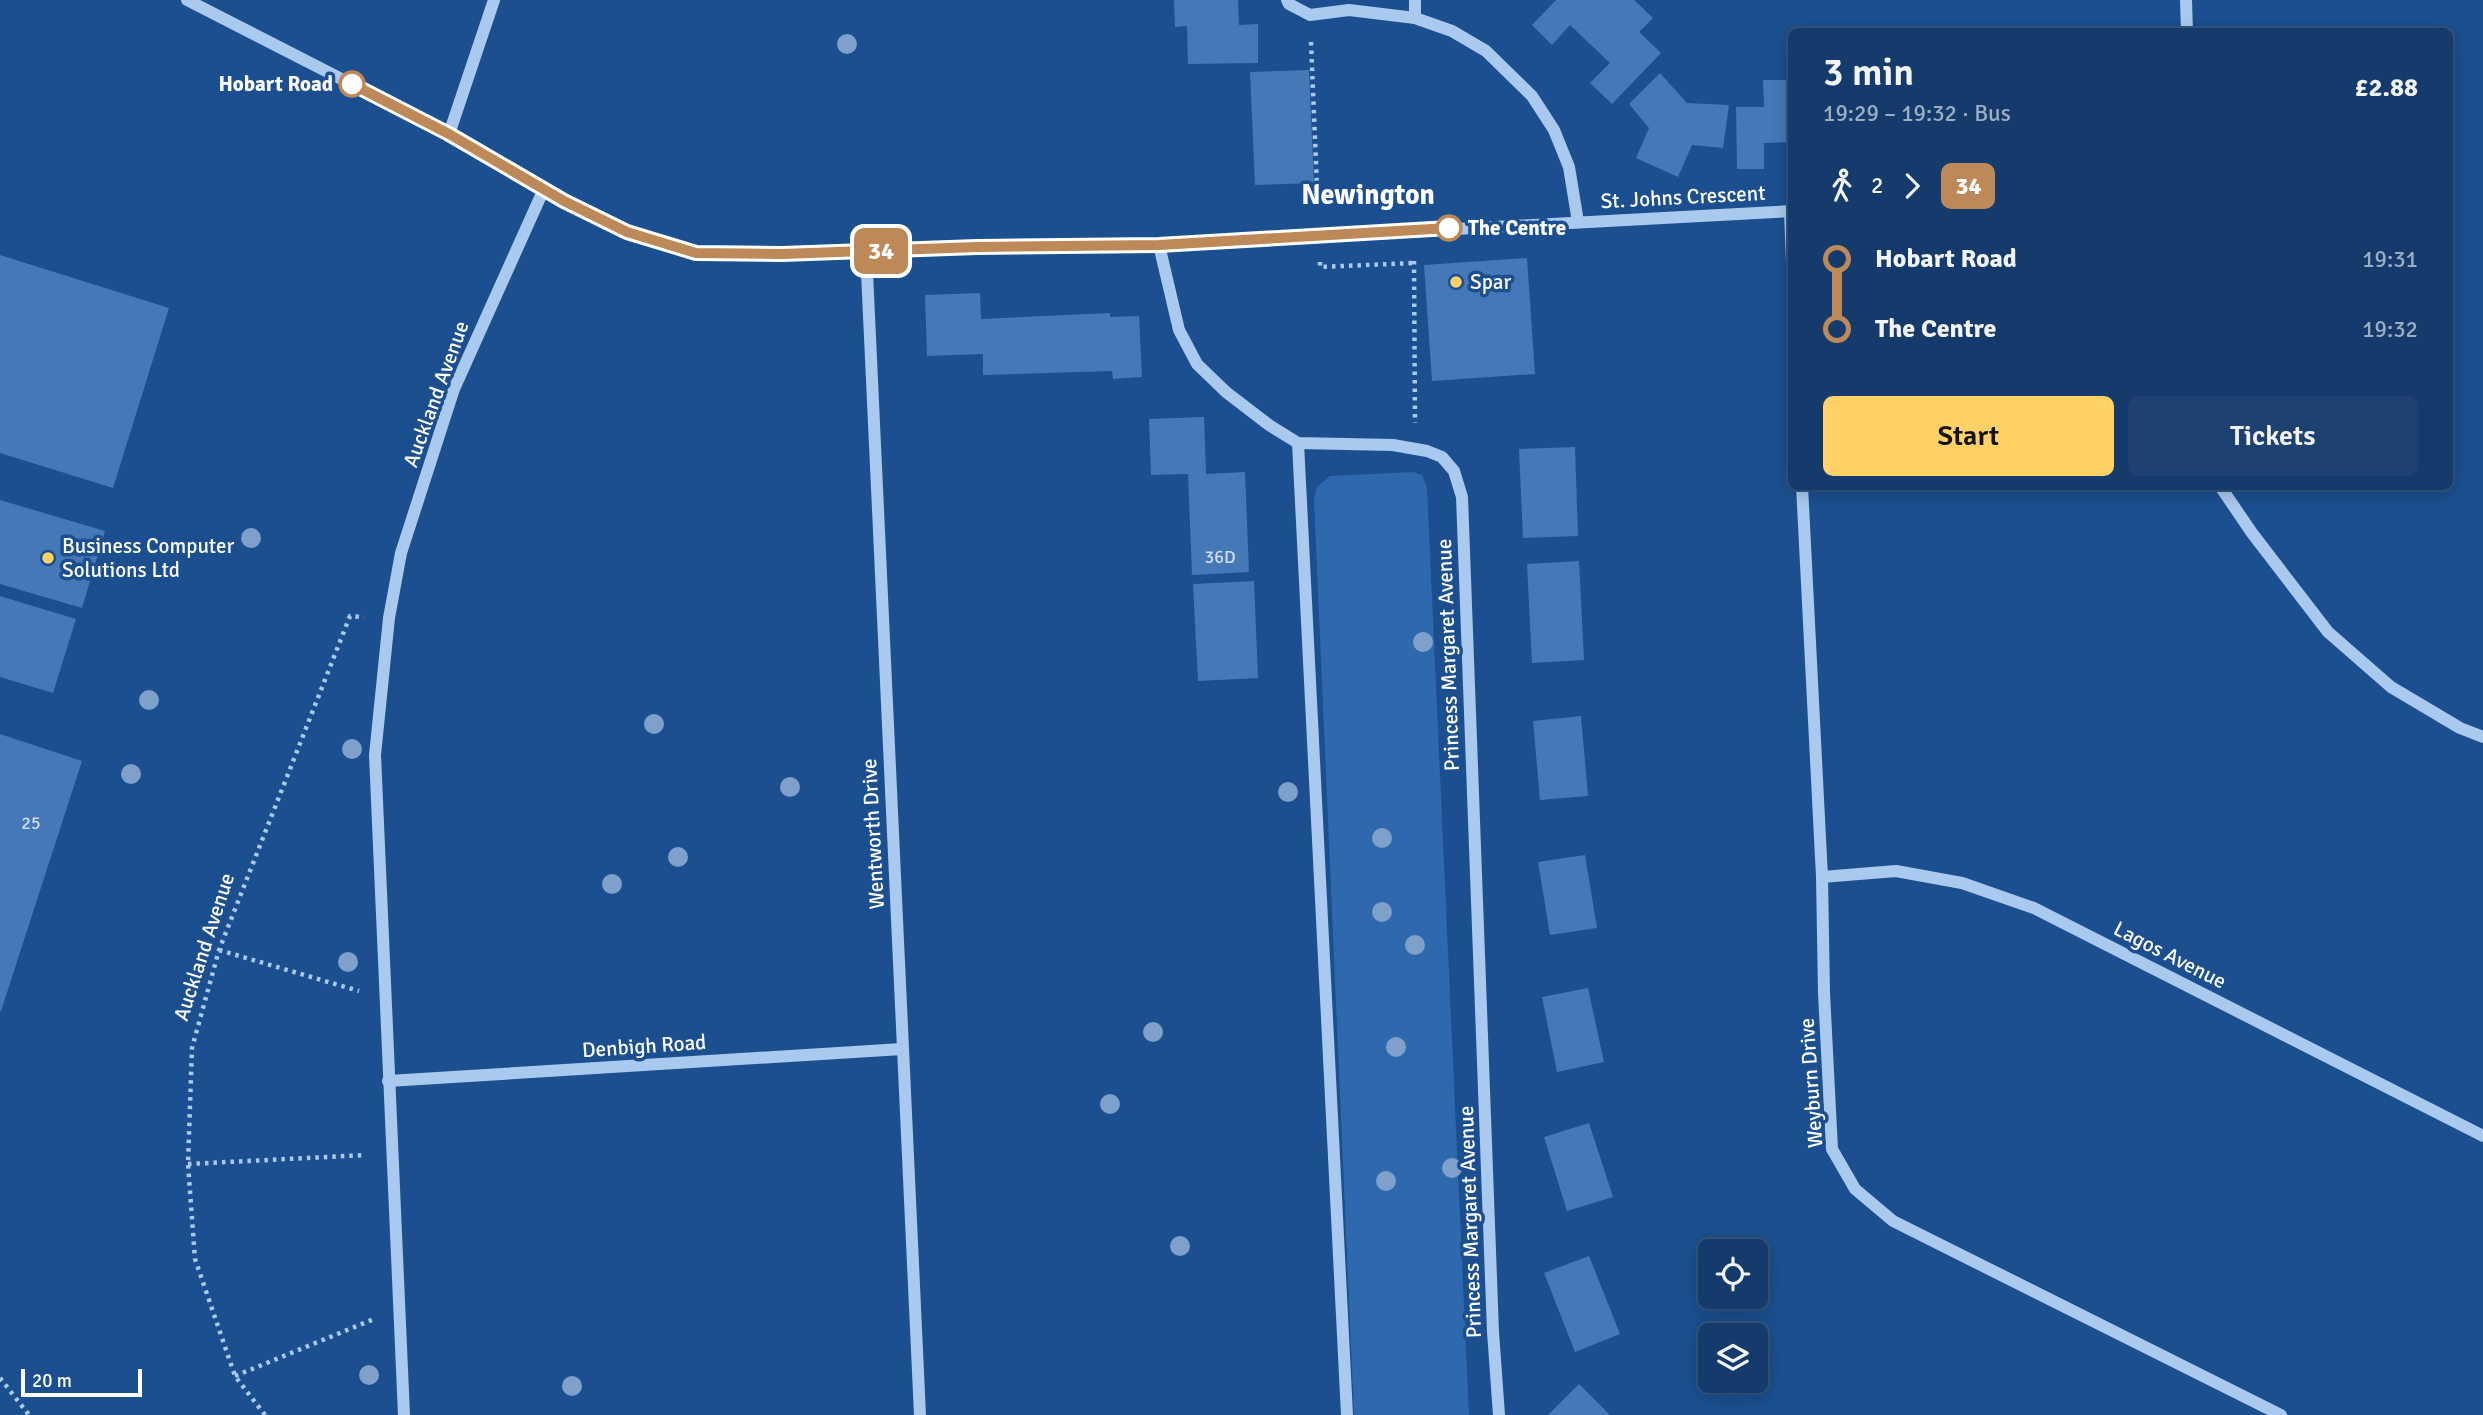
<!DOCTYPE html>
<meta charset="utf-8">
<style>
:root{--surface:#143b6b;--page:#1d4271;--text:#f1f3f6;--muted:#9dadc1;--line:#33557e;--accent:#ffd166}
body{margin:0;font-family:Signika,sans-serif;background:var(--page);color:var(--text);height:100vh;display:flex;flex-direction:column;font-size:26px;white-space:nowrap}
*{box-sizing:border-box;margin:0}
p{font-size:23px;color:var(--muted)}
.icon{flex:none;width:38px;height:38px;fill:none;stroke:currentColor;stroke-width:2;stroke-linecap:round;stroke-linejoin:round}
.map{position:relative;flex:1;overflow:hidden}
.panel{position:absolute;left:1788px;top:28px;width:665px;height:462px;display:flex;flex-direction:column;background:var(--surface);border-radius:10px;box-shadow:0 4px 18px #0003,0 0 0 2px var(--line)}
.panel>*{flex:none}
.badge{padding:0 14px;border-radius:10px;font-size:24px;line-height:46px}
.fabs{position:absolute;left:1698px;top:1239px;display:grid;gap:14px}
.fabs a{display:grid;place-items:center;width:70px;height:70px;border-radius:10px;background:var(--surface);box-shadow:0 4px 18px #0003,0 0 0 2px var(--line);font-size:35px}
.scale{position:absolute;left:21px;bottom:18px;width:121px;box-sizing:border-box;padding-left:7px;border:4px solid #fff;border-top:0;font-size:19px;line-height:24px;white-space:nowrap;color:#fff;-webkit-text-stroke:5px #1b4f8f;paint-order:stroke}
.map>.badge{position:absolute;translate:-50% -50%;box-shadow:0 0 0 4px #fff}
.legs{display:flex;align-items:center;gap:10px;height:77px;padding:0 35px;font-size:23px}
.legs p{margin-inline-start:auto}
.overview{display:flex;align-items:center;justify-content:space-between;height:119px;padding:0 35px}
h1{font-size:38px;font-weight:600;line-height:52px}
.cta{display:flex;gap:14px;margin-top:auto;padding:14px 35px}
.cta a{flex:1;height:80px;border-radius:10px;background:var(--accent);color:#111;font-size:28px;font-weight:600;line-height:80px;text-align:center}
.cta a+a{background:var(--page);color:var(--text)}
ul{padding:0 35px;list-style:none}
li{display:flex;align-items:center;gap:24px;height:70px;font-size:26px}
li i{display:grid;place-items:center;width:10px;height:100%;margin:0 9px;background:currentColor}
li i::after{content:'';width:18px;height:18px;margin:-9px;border:5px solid;border-radius:50%;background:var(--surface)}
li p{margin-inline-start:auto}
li:first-child i{background:linear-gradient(#0000 50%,currentColor 0)}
li:last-child i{background:linear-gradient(currentColor 50%,#0000 0)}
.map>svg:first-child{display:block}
</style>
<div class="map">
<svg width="2483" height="1415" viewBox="0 0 2483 1415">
<rect width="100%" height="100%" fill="#1b4f8f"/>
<polygon fill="#2e69ad" points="1413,472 1422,475 1427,488 1469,1415 1354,1415 1314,499 1317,487 1330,476"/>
<g fill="#4478b7">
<polygon points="1174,0 1238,0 1239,25 1258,24 1258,63 1188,64 1187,26 1175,27"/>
<polygon points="1556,0 1634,0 1653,18 1639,32 1661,53 1612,104 1590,83 1610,63 1570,25 1552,45 1532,25"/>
<polygon points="1309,70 1314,183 1255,185 1250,72"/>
<polygon points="1660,73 1687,103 1729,105 1723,148 1692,145 1678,177 1636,158 1649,128 1629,104"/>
<polygon points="1763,80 1792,80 1792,142 1764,143 1764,169 1737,169 1736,107 1764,107"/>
<polygon points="0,255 169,308 113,488 0,453"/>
<polygon points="1527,258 1535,374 1432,381 1424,265"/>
<polygon points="980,293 981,319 1110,313 1110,317 1139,316 1142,377 1113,379 1112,371 983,375 983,354 927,356 925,295"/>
<polygon points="1204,417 1206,474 1245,472 1249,572 1192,575 1188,474 1151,475 1149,419"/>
<polygon points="1575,447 1578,536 1523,538 1519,449"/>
<polygon points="0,500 105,531 82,608 0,584"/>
<polygon points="1579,561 1584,660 1532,663 1527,564"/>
<polygon points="1254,581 1258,678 1198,681 1193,584"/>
<polygon points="0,596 76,619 53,693 0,677"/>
<polygon points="1581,716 1588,796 1540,800 1533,721"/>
<polygon points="0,734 82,761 1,1011 0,1011"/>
<polygon points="1585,855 1597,928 1550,935 1538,862"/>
<polygon points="1588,988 1604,1062 1557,1072 1542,997"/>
<polygon points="1589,1123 1613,1197 1567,1211 1544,1137"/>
<polygon points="1589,1256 1620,1334 1575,1352 1544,1273"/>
<polygon points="1579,1384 1610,1415 1548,1415"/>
</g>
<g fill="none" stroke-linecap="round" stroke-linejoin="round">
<g stroke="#a9c9ee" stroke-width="4.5" stroke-dasharray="3.5 5" stroke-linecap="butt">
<polyline points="1311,42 1318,211"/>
<polyline points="1414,261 1415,423"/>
<polyline points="1320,262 1320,267 1413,263"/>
<polyline points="219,950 359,991"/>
<polyline points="188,1164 366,1155"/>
<polyline points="235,1376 374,1319"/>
<polyline points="0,1378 29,1415"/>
<polyline points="265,1415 235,1376 195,1259 188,1164 192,1048 219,950 350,616 364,617"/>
</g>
<g stroke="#a9c9ee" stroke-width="12">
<polyline points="187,0 449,134 543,191 627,232 696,253 782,254 977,247 1159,245 1792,211"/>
<polyline points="1287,0 1289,4 1310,15 1349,10 1415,18 1452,31 1486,51 1532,96 1554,130 1569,167 1578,222"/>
<polyline points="1415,0 1415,18"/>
<polyline points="2186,0 2187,32"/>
<polyline points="449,134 494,0"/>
<polyline points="1790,211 1792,262"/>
<polyline points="1159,245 1179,330 1197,364 1226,392 1269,425 1298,443 1393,445 1427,451 1442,457 1454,471 1462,497 1493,1332 1499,1415"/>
<polyline points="866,251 920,1415"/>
<polyline points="1298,443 1347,1415"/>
<polyline points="1802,486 1822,877 1824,993 1832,1149 1855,1189 1893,1221 2281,1415"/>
<polyline points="2220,486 2252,533 2328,632 2391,687 2460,728 2483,737"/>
<polyline points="1822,877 1896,871 1962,883 2034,908 2483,1136"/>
<polyline points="388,1081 902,1049"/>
<polyline points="404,1415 375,755 389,618 401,553 454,389 543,191"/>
</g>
</g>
<g fill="#7ea0ca">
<circle cx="847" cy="44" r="10"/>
<circle cx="251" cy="538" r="10"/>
<circle cx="1423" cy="642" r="10"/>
<circle cx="149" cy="700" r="10"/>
<circle cx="654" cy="724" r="10"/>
<circle cx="352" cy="749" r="10"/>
<circle cx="131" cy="774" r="10"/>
<circle cx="790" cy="787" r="10"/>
<circle cx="1288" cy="792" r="10"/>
<circle cx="1382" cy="838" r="10"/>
<circle cx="678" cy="857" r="10"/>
<circle cx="612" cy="884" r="10"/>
<circle cx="1382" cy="912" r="10"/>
<circle cx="1415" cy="945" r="10"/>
<circle cx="348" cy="962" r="10"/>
<circle cx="1153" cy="1032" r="10"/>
<circle cx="1396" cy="1047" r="10"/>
<circle cx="1110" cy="1104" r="10"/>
<circle cx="1452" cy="1168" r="10"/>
<circle cx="1386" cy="1181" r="10"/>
<circle cx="1180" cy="1246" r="10"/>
<circle cx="369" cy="1375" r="10"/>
<circle cx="572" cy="1386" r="10"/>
</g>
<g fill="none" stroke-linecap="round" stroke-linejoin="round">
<defs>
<polyline id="line-1" points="352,84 449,134 564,201 627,232 696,253 782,254 977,247 1159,245 1449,228"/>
</defs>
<use href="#line-1" stroke="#fff" stroke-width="16"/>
<use href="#line-1" stroke="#be8959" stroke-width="10"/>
</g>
<g fill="#fff" stroke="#be8959" stroke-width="3.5">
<circle cx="352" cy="84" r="12"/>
<circle cx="1449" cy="228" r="12"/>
</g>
<g fill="#ffd166" stroke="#1b4f8f" stroke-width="2.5">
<circle cx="1456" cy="282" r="7"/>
<circle cx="48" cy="558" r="7"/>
</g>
<g text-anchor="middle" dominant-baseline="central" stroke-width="7" stroke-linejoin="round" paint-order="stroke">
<g font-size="18" fill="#d0dded">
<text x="1220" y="557">36D</text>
<text x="31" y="823">25</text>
</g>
<g font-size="21" font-weight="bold" fill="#fff" stroke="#1b4f8f" text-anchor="end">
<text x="333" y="84">Hobart Road</text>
<text x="1468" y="228" text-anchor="start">The Centre</text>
</g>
<g font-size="21" fill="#fff" stroke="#1b4f8f">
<text transform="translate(1683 197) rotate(-3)">St. Johns Crescent</text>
<text transform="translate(436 394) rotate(-70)">Auckland Avenue</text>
<text transform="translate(1448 655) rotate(-92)">Princess Margaret Avenue</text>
<text transform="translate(873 834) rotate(-93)">Wentworth Drive</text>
<text transform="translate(204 947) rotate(-72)">Auckland Avenue</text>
<text transform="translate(2170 955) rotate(27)">Lagos Avenue</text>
<text transform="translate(644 1046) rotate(-4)">Denbigh Road</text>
<text transform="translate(1811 1083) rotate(-94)">Weyburn Drive</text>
<text transform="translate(1470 1222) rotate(-92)">Princess Margaret Avenue</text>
</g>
<g font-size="21" fill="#fff" stroke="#1b4f8f" text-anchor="start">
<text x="1470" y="282">Spar</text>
<text x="62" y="546">Business Computer<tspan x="62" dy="24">Solutions Ltd</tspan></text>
</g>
<g font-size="28" font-weight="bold" fill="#fff" stroke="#1b4f8f">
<text x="1368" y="195">Newington</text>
</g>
</g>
</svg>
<div class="fabs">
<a><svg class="icon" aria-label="locate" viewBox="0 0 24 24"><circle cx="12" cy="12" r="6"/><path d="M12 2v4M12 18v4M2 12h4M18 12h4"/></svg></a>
<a><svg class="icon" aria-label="layers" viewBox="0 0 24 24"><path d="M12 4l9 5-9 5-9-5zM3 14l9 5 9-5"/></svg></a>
</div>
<div class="scale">20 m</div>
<b class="badge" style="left:881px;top:251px;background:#be8959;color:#fff">34</b>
<section class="panel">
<div class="overview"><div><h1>3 min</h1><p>19:29 – 19:32 · Bus</p></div><b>£2.88</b></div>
<div class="legs"><svg class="icon" aria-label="walk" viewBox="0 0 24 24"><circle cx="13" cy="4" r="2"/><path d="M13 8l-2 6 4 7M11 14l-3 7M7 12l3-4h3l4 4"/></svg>2<svg class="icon" aria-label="forward" viewBox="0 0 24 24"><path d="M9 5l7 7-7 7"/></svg><b class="badge" style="background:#be8959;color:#fff">34</b></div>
<ul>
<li><i style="color:#be8959"></i><b>Hobart Road</b><p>19:31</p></li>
<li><i style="color:#be8959"></i><b>The Centre</b><p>19:32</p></li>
</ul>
<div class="cta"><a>Start</a><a>Tickets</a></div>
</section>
</div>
